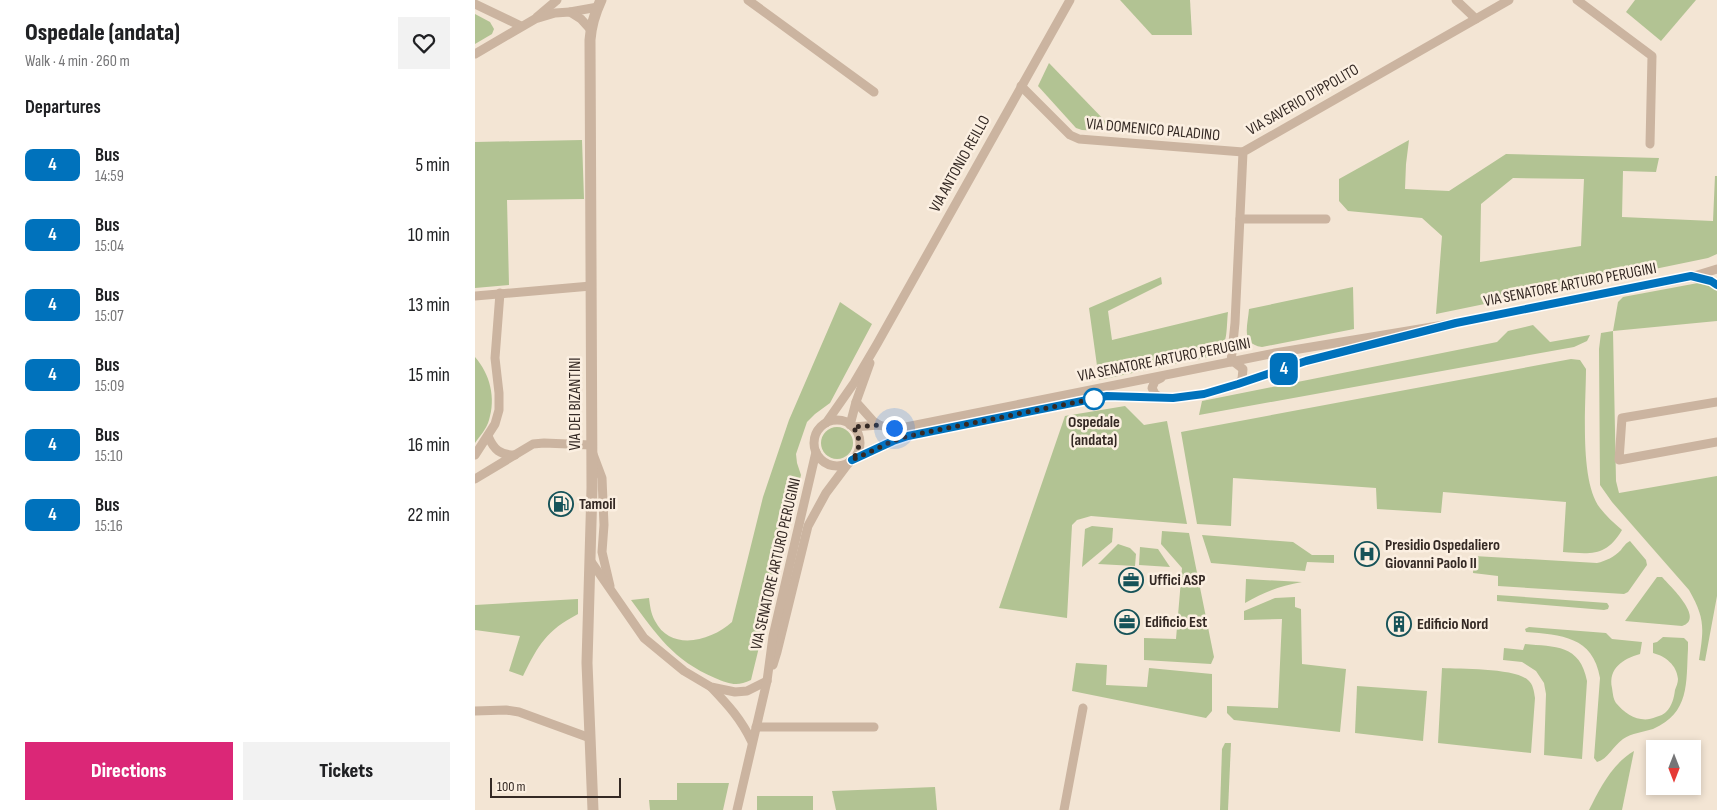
<!DOCTYPE html>
<meta charset="utf-8">
<style>
:root{--surface:#fff;--page:#f2f2f2;--text:#202124;--muted:#757577;--accent:#db2777}
body{margin:0;font-family:"Sofia Sans Condensed",sans-serif;background:var(--page);color:var(--text);height:100vh;display:flex;flex-direction:column;font-size:19px;white-space:nowrap}
*{box-sizing:border-box;margin:0}
p{font-size:16px;color:var(--muted)}
.icon{flex:none;width:28px;height:28px;fill:none;stroke:currentColor;stroke-width:2;stroke-linecap:round;stroke-linejoin:round}
.map{position:relative;flex:1;overflow:hidden}
.details{display:flex;flex-direction:column;background:var(--surface);width:475px}
.details>*{flex:none}
.badge{padding:0 10px;border-radius:8px;font-size:18px;line-height:32px}
.needle{width:32px;rotate:180deg}
.controls{position:absolute;left:1171px;top:740px;display:grid;gap:10px}
.controls a{display:grid;place-items:center;width:55px;height:55px;border-radius:0px;background:var(--surface);box-shadow:0 2px 8px #0003;font-size:25px}
.scale{position:absolute;left:15px;bottom:12px;width:131px;box-sizing:border-box;padding-left:5px;border:2px solid #342924;border-top:0;font-size:14px;line-height:18px;white-space:nowrap;color:#342924;-webkit-text-stroke:4px #fbefe1;paint-order:stroke}
.you{position:absolute;width:25px;height:25px;margin:-12px;border:4px solid #fff;border-radius:50%;background:#1a73e8;box-shadow:0 0 0 8px #1a73e833}
.map>.badge{position:absolute;translate:-50% -50%;box-shadow:0 0 0 2px #fff}
h2{padding:0 25px;font-size:19px;line-height:45px}
.round{display:grid;place-items:center;flex:none;width:52px;height:52px;border-radius:0px;background:var(--page)}
.summary{display:flex;align-items:center;justify-content:space-between;height:85px;padding:0 25px}
h1{font-size:24px;font-weight:800;line-height:38px}
.button{display:flex;gap:10px;margin-top:auto;padding:10px 25px}
.button a{flex:1;height:58px;border-radius:0px;background:var(--accent);color:#fff;font-size:20px;font-weight:800;line-height:58px;text-align:center}
.button a+a{background:var(--page);color:var(--text)}
ul{padding:0;list-style:none}
li{display:flex;align-items:center;gap:15px;height:70px;padding:0 25px}
li div{flex:1}
li b{display:block;font-size:19px}
li em{font-style:normal}
li .badge{min-width:55px;font-weight:700;text-align:center}
main{display:flex;flex:1;min-height:0}
.map>svg:first-child{display:block}
</style>
<main>
<section class="details">
<div class="summary"><div><h1>Ospedale (andata)</h1><p>Walk · 4 min · 260 m</p></div><a class="round"><svg class="icon" aria-label="heart" viewBox="0 0 24 24"><path d="M12 20l-8-8c-3-5 5-10 8-4 3-6 11-1 8 4z"/></svg></a></div>
<h2>Departures</h2>
<ul>
<li><span class="badge" style="background:#0072bc;color:#fff">4</span><div><b>Bus</b><p>14:59</p></div><em>5 min</em></li>
<li><span class="badge" style="background:#0072bc;color:#fff">4</span><div><b>Bus</b><p>15:04</p></div><em>10 min</em></li>
<li><span class="badge" style="background:#0072bc;color:#fff">4</span><div><b>Bus</b><p>15:07</p></div><em>13 min</em></li>
<li><span class="badge" style="background:#0072bc;color:#fff">4</span><div><b>Bus</b><p>15:09</p></div><em>15 min</em></li>
<li><span class="badge" style="background:#0072bc;color:#fff">4</span><div><b>Bus</b><p>15:10</p></div><em>16 min</em></li>
<li><span class="badge" style="background:#0072bc;color:#fff">4</span><div><b>Bus</b><p>15:16</p></div><em>22 min</em></li>
</ul>
<div class="button"><a>Directions</a><a>Tickets</a></div>
</section>
<div class="map">
<svg width="1242" height="810" viewBox="0 0 1242 810">
<rect width="100%" height="100%" fill="#f3e5d4"/>
<g fill="#b2c393" fill-rule="evenodd">
<polygon points="645,0 715,0 717,35 677,35"/>
<polygon points="1160,0 1221,0 1186,41 1151,12"/>
<polygon points="0,14 15,22 19,29 17,34 0,44"/>
<polygon points="574,63 633,124 626,131 607,130 601,128 563,86"/>
<polygon points="0,139 0,142 107,140 109,199 32,200 34,285 0,288"/>
<path d="M934,140l-3,24 -1,25 44,2 57,-37 153,4 -3,14 -33,-1 -1,46 91,4 2,-45h2v78l-9,4 -272,56 6,-78 -20,-18 -74,-7 -9,-10v-22zM1038,178l71,1 -3,67 -101,16 1,-58z"/>
<path d="M686,277l1,7 -54,27 4,29 116,-28c-2,16 1,35 -14,44l-115,24 -10,-72z"/>
<path d="M1223,283l12,3 7,5v30l-104,10 3,150 3,12 98,-17v120l-12,65 -6,-1c5,-32 6,-42 -10,-70l-77,-88 -12,-17 -1,-136 2,-16 12,-2 5,-29 5,-5z"/>
<path d="M878,287l1,42 -92,18c-22,-3 -14,-22 -13,-38z"/>
<path d="M365,302l32,22 -42,79 -15,11 -8,8 -11,32 1,9 4,12 -50,205c-14,7 -22,4 -36,-2 -42,-18 -58,-43 -84,-78l18,-2c1,8 2,16 6,23 16,31 56,20 77,1l31,-125 26,-77z"/>
<polygon points="1058,325 1075,342 1115,335 1112,341 1099,347 724,415 727,401 1022,342 1033,331"/>
<path d="M0,357c15,17 21,41 14,63 -2,8 -9,16 -14,23z"/>
<path d="M1096,359l9,1 6,9c0,35 -7,112 14,139 6,8 14,15 22,22 -16,27 -31,24 -59,22l3,-50 -123,-10 -2,21 -64,-4 -1,-21 -143,-10 -2,48 -34,-2 -16,-92z"/>
<polygon points="650,406 669,425 692,421 712,524 616,516 602,520 597,525 592,618 524,608 590,416"/>
<circle cx="362" cy="443" r="16"/>
<polygon points="617,526 638,528 637,542 607,567 610,529"/>
<polygon points="687,531 714,533 739,657 736,664 669,660 669,638 701,639 707,568 686,544"/>
<polygon points="727,535 818,542 837,555 859,555 859,563 832,562 830,571 736,563"/>
<path d="M1155,541l16,19 1,5 -19,27 -4,2 -126,-8v-10l-25,-3 1,-17 123,7c9,-2 17,-6 24,-13 3,-4 4,-6 9,-9z"/>
<polygon points="643,544 655,548 661,554 660,566 623,564"/>
<polygon points="665,547 683,549 695,567 664,565"/>
<path d="M1182,577h5c7,8 44,42 20,49l-57,-5z"/>
<path d="M771,579l56,3c-22,4 -38,10 -57,21z"/>
<polygon points="1022,595 1132,603 1134,606 1133,609 1129,610 1022,601"/>
<polygon points="820,597 820,607 826,609 827,664 871,669 865,732 759,720 752,713 752,706 803,708 807,619 769,620 769,611 800,598"/>
<path d="M103,599v15c-32,17 -39,30 -55,62l-14,-5 11,-35 -45,-6v-25z"/>
<path d="M1054,627l77,6 6,6 30,3 -2,12c-17,5 -32,14 -28,34 1,6 1,10 4,15 10,12 25,21 40,14 4,-1 8,-3 10,-5 6,-6 8,-14 9,-22 1,-3 3,-7 3,-11 -1,-14 -13,-23 -25,-26v-10l4,-1 6,-5 21,1 4,4v7c-2,34 2,64 -35,80 -10,3 -21,4 -30,10 -10,7 -15,20 -26,23l-3,-4 6,-80c-7,-42 -39,-43 -74,-46l-1,-3z"/>
<path d="M1050,644c30,3 55,0 62,37l-5,78 -38,-4 2,-61 -2,-11 -8,-12 -14,-9 -19,-2 1,-12 19,2z"/>
<polygon points="601,663 632,665 631,685 672,687 674,668 737,674 737,711 731,718 597,691"/>
<path d="M967,668c19,1 73,0 86,12 5,4 6,11 7,18l-4,55 -93,-10z"/>
<polygon points="882,686 952,691 948,741 880,733"/>
<polygon points="750,743 756,743 753,810 745,810 747,749"/>
<path d="M1159,751l-12,59h-33c11,-22 23,-46 45,-59z"/>
<polygon points="202,783 254,783 248,810 175,810 174,800 202,800"/>
<polygon points="460,787 462,810 361,810 357,791"/>
<rect x="282" y="796" width="56" height="14"/>
</g>
<g fill="none" stroke-linecap="round" stroke-linejoin="round">
<g stroke="#cbb4a0" stroke-width="9">
<polyline points="273,0 399,92"/>
<polyline points="981,0 1001,19"/>
<polyline points="1102,0 1177,56 1175,144"/>
<polyline points="0,4 46,26"/>
<polyline points="95,12 123,7"/>
<polyline points="62,17 82,0"/>
<polyline points="0,54 60,19 80,13 95,12 106,19 116,30"/>
<polyline points="546,86 595,135 604,139 768,152"/>
<polyline points="765,219 851,219"/>
<polyline points="1216,277 1235,281 1242,285"/>
<polyline points="0,296 116,286"/>
<polyline points="756,362 760,323 768,152 1034,0"/>
<polyline points="759,362 768,369 767,379 763,384"/>
<polyline points="686,398 680,394 677,388 680,381 686,378"/>
<polyline points="381,402 398,421 404,425"/>
<polyline points="1242,402 1147,418 1144,460 1242,442"/>
<circle cx="362" cy="443" r="23"/>
<polyline points="351,423 379,383 402,344 595,0"/>
<polyline points="375,425 381,402 395,363"/>
<polyline points="378,427 404,425 419,429 431,427 800,353 981,323 1216,277 1242,269"/>
<path d="M13,436c6,14 12,19 27,19"/>
<polyline points="118,454 127,478 129,525 127,552 135,586"/>
<polyline points="0,455 20,424 24,410 24,393 20,358 25,293"/>
<polyline points="377,460 417,441 433,436 632,396 698,398 729,394 763,384 831,361 922,338"/>
<polyline points="0,479 58,444 69,443 116,445"/>
<polyline points="115,560 169,638 209,671 236,687 260,692 272,691 292,681"/>
<polyline points="298,665 302,652 333,526 351,493 375,461"/>
<path d="M236,687c18,19 30,32 41,55"/>
<polyline points="0,711 31,710 44,712 115,738"/>
<polyline points="281,727 399,727"/>
<polyline points="262,810 292,681 298,636 341,452"/>
<polyline points="589,810 608,708"/>
</g>
<path stroke="#cbb4a0" stroke-width="11" d="M118,810l-6,-147 5,-175 -2,-448c1,-15 5,-27 11,-40"/>
</g>
<g fill="none" stroke-linecap="round" stroke-linejoin="round">
<defs>
<polyline id="line" points="377,460 418,441 433,436 632,396 698,398 729,394 763,384 831,361 981,323 1216,276 1236,281 1242,285"/>
</defs>
<use href="#line" stroke="#fff" stroke-width="11"/>
<use href="#line" stroke="#0072bc" stroke-width="8"/>
<path stroke="#342924" stroke-width="5" stroke-dasharray="0 9" d="M419,428l-15,-3 -26,2c8,11 8,22 -1,33l41,-19 15,-5 189,-38 -3,1"/>
</g>
<defs>
<symbol id="fuel-ring" viewBox="-11 -11 22 22"><circle r="9.5" fill="#fbefe1" stroke="#165359" stroke-width="1.5"/><path d="M-5.5-6h7V0h2V4h1.3V-2.5L3-4.5l.8-.8L6-3V5H2.5V1h-1V6h-7ZM-4.2-4.7v3.2H.2V-4.7Z" fill="#165359"/></symbol>
<symbol id="hospital-ring" viewBox="-11 -11 22 22"><circle r="9.5" fill="#fbefe1" stroke="#165359" stroke-width="1.5"/><path d="M-5-5h3v3.5h4V-5h3V5h-3V1.5h-4V5h-3Z" fill="#165359"/></symbol>
<symbol id="office-ring" viewBox="-11 -11 22 22"><circle r="9.5" fill="#fbefe1" stroke="#165359" stroke-width="1.5"/><path d="M-6-3h4V-5.5h4V-3h4V5H-6ZM-1-4.5V-3h2v-1.5ZM-6 0V1H6V0Z" fill="#165359"/></symbol>
<symbol id="building-ring" viewBox="-11 -11 22 22"><circle r="9.5" fill="#fbefe1" stroke="#165359" stroke-width="1.5"/><path d="M-4-6H4V6H1V3H-1V6H-4ZM-2.5-4.3h1.7v1.8h-1.7ZM.8-4.3h1.7v1.8H.8ZM-2.5-1h1.7V.8h-1.7ZM.8-1h1.7V.8H.8Z" fill="#165359"/></symbol>
</defs>
<g fill-rule="evenodd">
<use href="#fuel-ring" x="72" y="490" width="28" height="28"/>
<use href="#hospital-ring" x="878" y="540" width="28" height="28"/>
<use href="#office-ring" x="642" y="566" width="28" height="28"/>
<use href="#office-ring" x="638" y="608" width="28" height="28"/>
<use href="#building-ring" x="910" y="610" width="28" height="28"/>
</g>
<circle fill="#fff" stroke="#0072bc" stroke-width="2.5" cx="619" cy="399" r="10"/>
<g text-anchor="middle" dominant-baseline="central" stroke-width="5" stroke-linejoin="round" paint-order="stroke">
<g font-size="16" fill="#342924" stroke="#fbefe1">
<text transform="translate(828 100) rotate(-30)">VIA SAVERIO D'IPPOLITO</text>
<text transform="translate(678 130) rotate(5)">VIA DOMENICO PALADINO</text>
<text transform="translate(485 164) rotate(-61)">VIA ANTONIO REILLO</text>
<text transform="translate(1095 285) rotate(-11)">VIA SENATORE ARTURO PERUGINI</text>
<text transform="translate(689 360) rotate(-11)">VIA SENATORE ARTURO PERUGINI</text>
<text transform="translate(100 404) rotate(-90)">VIA DEI BIZANTINI</text>
<text transform="translate(301 564) rotate(-77)">VIA SENATORE ARTURO PERUGINI</text>
</g>
<g font-size="16" font-weight="bold" fill="#342924" stroke="#fbefe1">
<text x="619" y="422">Ospedale<tspan x="619" dy="18">(andata)</tspan></text>
</g>
<g font-size="16" font-weight="bold" fill="#342924" stroke="#fbefe1" text-anchor="start">
<text x="104" y="504">Tamoil</text>
<text x="910" y="545">Presidio Ospedaliero<tspan x="910" dy="18">Giovanni Paolo II</tspan></text>
<text x="674" y="580">Uffici ASP</text>
<text x="670" y="622">Edificio Est</text>
<text x="942" y="624">Edificio Nord</text>
</g>
</g>
</svg>
<div class="controls">
<a><svg class="needle" viewBox="-14 -14 28 28"><path d="M0-13l5 13h-10z" fill="#e53935"/><path d="M0 13l5-13h-10z" fill="#757577"/></svg></a>
</div>
<div class="scale">100 m</div>
<div class="you" style="left:419px;top:428px"></div>
<b class="badge" style="left:809px;top:369px;background:#0072bc;color:#fff">4</b>
</div>
</main>
